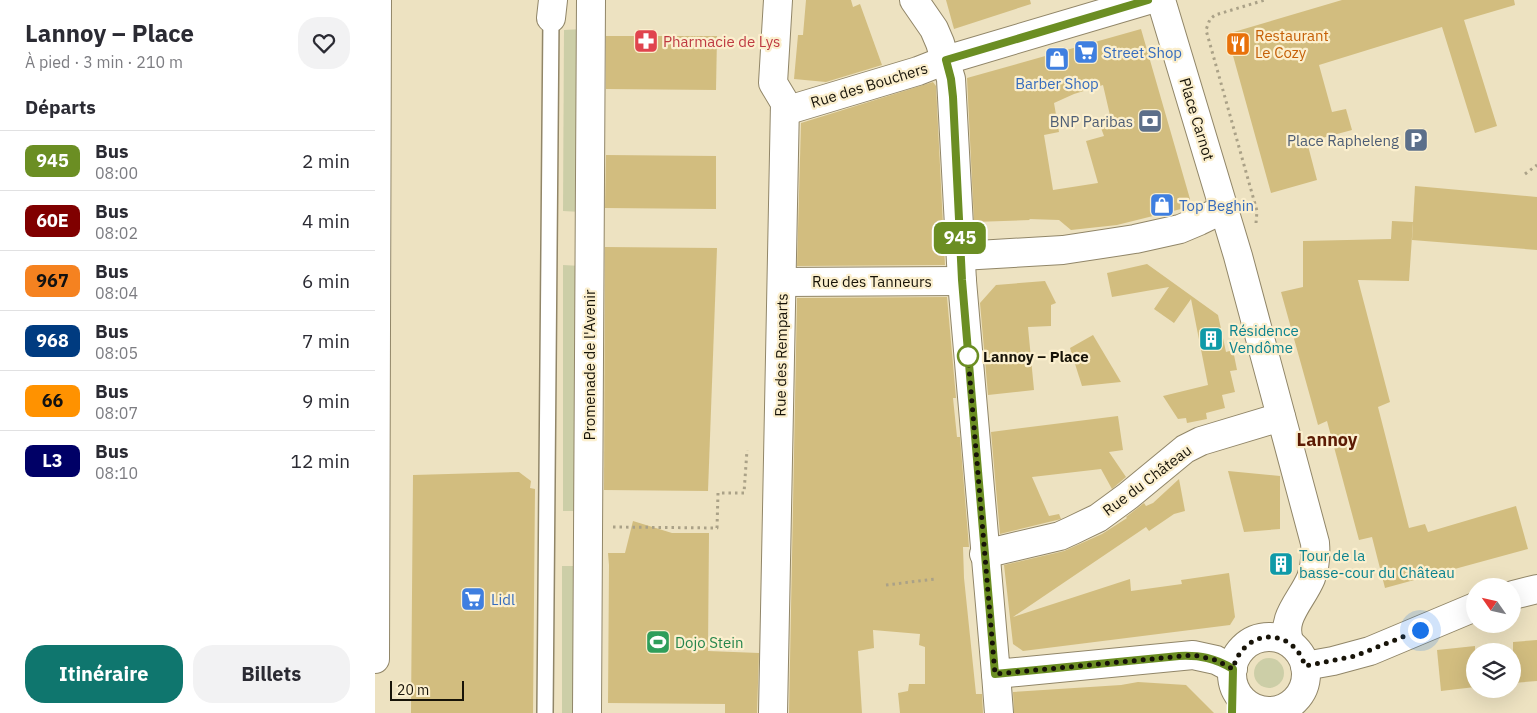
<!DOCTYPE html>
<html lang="fr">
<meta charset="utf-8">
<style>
:root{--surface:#fff;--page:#f2f2f3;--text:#2b2b33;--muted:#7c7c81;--line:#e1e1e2;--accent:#0f766e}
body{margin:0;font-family:"IBM Plex Sans",sans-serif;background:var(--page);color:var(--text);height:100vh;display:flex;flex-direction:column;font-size:19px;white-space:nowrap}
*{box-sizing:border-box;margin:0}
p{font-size:16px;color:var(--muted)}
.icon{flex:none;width:28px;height:28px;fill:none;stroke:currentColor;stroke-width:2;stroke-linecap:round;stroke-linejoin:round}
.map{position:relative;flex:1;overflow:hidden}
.drawer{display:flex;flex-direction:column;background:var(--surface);width:375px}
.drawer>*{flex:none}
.badge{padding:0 10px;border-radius:8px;font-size:18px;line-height:32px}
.needle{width:32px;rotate:304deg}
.buttons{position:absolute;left:1091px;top:578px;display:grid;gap:10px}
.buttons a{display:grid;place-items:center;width:55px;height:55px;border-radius:50%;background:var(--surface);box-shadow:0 5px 20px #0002;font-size:25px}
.scale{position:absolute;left:15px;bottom:12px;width:74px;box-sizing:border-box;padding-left:5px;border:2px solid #171308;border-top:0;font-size:14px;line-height:18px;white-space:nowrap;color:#171308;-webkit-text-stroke:4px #fbefce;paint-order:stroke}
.you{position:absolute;width:25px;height:25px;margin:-12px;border:4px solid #fff;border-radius:50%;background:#1a73e8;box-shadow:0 0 0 8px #1a73e833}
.map>.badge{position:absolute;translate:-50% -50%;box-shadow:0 0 0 2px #fff}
h2{padding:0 25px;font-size:19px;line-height:45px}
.round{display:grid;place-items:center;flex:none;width:52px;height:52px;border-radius:20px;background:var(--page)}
.summary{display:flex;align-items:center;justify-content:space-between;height:85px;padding:0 25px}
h1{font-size:24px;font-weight:700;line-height:38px}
.action{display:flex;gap:10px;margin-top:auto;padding:10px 25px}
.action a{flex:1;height:58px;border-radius:20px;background:var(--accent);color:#fff;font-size:20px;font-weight:700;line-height:58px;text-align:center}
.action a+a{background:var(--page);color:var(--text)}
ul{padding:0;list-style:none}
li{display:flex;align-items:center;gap:15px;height:60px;padding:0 25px;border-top:1px solid var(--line)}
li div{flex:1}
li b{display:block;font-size:19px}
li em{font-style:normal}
li .badge{min-width:55px;font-weight:700;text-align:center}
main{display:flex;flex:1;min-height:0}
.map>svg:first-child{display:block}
</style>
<main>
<section class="drawer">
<div class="summary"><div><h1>Lannoy – Place</h1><p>À pied · 3 min · 210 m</p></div><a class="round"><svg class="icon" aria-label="heart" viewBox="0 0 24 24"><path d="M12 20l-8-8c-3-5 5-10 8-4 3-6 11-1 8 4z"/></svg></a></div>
<h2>Départs</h2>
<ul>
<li><span class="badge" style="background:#6b8e23;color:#fff">945</span><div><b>Bus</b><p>08:00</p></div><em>2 min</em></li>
<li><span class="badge" style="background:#800000;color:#fff">60E</span><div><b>Bus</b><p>08:02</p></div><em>4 min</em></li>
<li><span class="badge" style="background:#f58220;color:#111">967</span><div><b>Bus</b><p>08:04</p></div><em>6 min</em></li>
<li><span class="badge" style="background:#003b80;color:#fff">968</span><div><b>Bus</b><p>08:05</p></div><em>7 min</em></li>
<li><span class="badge" style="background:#ff9200;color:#111">66</span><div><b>Bus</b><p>08:07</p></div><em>9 min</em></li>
<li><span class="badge" style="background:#006;color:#fff">L3</span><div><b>Bus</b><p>08:10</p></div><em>12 min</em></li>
</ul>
<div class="action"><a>Itinéraire</a><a>Billets</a></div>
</section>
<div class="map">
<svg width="1162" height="713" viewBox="0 0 1162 713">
<rect width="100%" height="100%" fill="#ede2c1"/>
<g fill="#cccea7">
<polygon points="207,29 206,212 188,211 189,30"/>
<polygon points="188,265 206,266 206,511 188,511"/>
<rect x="187" y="566" width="18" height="147"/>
<circle cx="894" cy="673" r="15"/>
</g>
<g fill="#d2bd7f" fill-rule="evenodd">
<polygon points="431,0 476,0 478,7 485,4 507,65 451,82 419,79 423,35 428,35"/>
<polygon points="571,0 655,0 656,4 579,29"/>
<polygon points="967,0 1139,0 1140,5 1089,20 1122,126 1100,133 1067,27 944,65 957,112 971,109 977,130 932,142 942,180 896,193 852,34"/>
<path d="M766,29l49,170 -5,9 -68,17 -46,5 -12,-10 -30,-1 1,1 -56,2 -7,-144zM728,85l9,39 -11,4 3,8 -18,5 12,42 -45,7 -9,-55 15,-3 -5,-29 20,-9z"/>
<polygon points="231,36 342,36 341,90 231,89"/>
<polygon points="558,82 561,86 570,265 422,266 426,123"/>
<polygon points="231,155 341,156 341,209 230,208"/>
<polygon points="1040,186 1162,197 1162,250 1037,240"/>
<polygon points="1017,221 1038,222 1034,281 983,280 1015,402 1003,407 1034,528 1050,524 1053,532 1141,506 1153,549 1010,588 997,537 984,540 952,421 943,425 906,292 928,287 928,241 1016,239"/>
<polygon points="230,247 342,248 333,491 229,490"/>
<polygon points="772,264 843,315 851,352 858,350 862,370 855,371 860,392 847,395 850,408 831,413 832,419 812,423 811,418 803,419 788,396 833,385 816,299 799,323 779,309 794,287 737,297 732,273"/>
<polygon points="670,281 681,303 676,305 676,326 653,327 659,390 613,395 605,303 621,285"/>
<polygon points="572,297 581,398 578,398 582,437 585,437 594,547 588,547 589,578 601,694 607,694 608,713 525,713 523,693 533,691 534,684 550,684 550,647 544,645 545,634 498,630 499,648 483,651 487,713 414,713 422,298"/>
<polygon points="718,335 746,382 707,386 695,348"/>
<polygon points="743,416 748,450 734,452 751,477 737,489 726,469 657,477 674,516 684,514 686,519 625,534 616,432"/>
<polygon points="853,471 905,476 905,529 869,532"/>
<polygon points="144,472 156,481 155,488 160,489 158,713 36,713 38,475"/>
<polygon points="804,479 810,511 799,514 774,531 771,527 638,617 755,579 756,591 807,584 806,580 854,573 860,617 855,625 648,651 638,644 629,565 689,551 727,534 752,518 751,517 769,503 771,506 778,503"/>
<polygon points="258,521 297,533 334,533 333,651 384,653 382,713 350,713 350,704 233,703 234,565 233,553 250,553"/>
<polygon points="1162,640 1162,681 1138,683 1138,642"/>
<polygon points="1100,646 1100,687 1066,691 1062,650"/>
<polygon points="763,682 811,685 839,713 639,713 638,692 746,685"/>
</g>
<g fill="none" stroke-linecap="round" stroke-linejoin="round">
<defs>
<polyline id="lane" points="170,713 176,18"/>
<g id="street">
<polyline points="176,18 178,0"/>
<polyline points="410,111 543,71 571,60"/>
<polyline points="407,282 587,281"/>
<polyline points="609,554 685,536 698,530 723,518 753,496 810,449 826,441 906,417"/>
<polyline points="1138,595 1162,589"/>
<polyline points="0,659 2,0"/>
<polyline points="930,666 958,661 995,651 1100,607"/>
<polyline points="621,674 624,713"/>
<polyline points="212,713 216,0"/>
<polyline points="398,713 410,103 398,83 403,0"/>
</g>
<g id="secondary">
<polyline points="539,0 559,29 565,43 576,79 587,281 621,674 818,655 841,660 858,669"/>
<path d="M786,0l77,256 77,287c1,12 0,24 -4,35 -9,22 -32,41 -21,65"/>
<polyline points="571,60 773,0"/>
<polyline points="586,256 688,250 760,239 805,229 824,221 849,209"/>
<circle cx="894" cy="674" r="37"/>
</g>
</defs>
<use href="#lane" stroke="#918668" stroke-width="18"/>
<use href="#street" stroke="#918668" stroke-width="30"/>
<use href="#secondary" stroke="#918668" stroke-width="30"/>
<g stroke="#aaa187" stroke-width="3" stroke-dasharray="2.5 4" stroke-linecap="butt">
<polyline points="1150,174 1162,165"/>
<polyline points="881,223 882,211 831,30 835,19 840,15 890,0"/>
<polyline points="238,527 342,528 343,493 369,493 372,450"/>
<polyline points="511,585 560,579"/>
</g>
<use href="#lane" stroke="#fff" stroke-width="15"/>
<use href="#street" stroke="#fff" stroke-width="28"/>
<use href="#secondary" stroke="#fff" stroke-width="28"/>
</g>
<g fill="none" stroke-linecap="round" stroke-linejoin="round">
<defs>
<path id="line" d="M773,0l-202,60 5,19 2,18 9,183 33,394 184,-18c21,-1 36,2 54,13l-1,44"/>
</defs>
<use href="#line" stroke="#fff" stroke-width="11"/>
<use href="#line" stroke="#6b8e23" stroke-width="8"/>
<path stroke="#171308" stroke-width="5" stroke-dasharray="0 9" d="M593,356l27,318 198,-19 23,5 17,9c10,-41 60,-43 72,-3l50,-10 65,-26"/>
</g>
<defs>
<symbol id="pharmacy-square" viewBox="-11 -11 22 22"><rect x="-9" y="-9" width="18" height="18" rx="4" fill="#e0444e" stroke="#fbefce"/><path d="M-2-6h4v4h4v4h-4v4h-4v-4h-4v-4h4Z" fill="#fff"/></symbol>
<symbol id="restaurant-square" viewBox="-11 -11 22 22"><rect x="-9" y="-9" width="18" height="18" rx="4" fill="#e8710a" stroke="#fbefce"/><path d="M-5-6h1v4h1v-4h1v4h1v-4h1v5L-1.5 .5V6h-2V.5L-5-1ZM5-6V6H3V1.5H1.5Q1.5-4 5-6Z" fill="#fff"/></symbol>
<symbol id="supermarket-square" viewBox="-11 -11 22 22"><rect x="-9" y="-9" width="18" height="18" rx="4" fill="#3f7fe0" stroke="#fbefce"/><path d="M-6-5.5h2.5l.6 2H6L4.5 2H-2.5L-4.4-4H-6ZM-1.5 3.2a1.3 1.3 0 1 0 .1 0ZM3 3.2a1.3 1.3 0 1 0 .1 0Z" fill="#fff"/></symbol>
<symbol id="shop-square" viewBox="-11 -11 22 22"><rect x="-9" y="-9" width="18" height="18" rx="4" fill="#3f7fe0" stroke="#fbefce"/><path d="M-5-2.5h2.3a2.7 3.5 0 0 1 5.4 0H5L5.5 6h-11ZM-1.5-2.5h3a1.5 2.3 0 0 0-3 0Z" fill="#fff"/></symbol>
<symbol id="bank-square" viewBox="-11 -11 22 22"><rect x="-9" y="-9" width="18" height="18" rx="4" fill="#5c6f8a" stroke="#fbefce"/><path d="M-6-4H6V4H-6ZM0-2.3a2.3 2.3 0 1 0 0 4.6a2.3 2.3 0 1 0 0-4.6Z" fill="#fff"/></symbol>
<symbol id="parking-square" viewBox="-11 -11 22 22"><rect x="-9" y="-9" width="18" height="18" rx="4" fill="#5c6f8a" stroke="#fbefce"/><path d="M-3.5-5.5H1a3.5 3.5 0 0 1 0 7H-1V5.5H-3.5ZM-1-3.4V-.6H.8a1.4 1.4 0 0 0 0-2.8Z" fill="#fff"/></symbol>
<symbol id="building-square" viewBox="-11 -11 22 22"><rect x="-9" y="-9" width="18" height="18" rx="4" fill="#0f9aa8" stroke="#fbefce"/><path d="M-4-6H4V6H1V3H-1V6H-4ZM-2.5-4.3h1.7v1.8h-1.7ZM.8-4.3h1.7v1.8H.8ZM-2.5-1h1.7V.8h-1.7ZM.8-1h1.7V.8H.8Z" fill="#fff"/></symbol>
<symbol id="stadium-square" viewBox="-11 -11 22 22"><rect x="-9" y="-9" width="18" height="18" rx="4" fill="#2e9e5b" stroke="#fbefce"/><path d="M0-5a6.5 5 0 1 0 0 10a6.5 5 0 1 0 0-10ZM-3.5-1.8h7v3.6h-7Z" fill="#fff"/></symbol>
</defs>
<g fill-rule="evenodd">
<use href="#pharmacy-square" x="257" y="27" width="28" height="28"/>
<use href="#restaurant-square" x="849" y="30" width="28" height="28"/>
<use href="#supermarket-square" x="697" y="38" width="28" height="28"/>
<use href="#shop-square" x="668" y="45" width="28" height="28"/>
<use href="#bank-square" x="761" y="107" width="28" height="28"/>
<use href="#parking-square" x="1027" y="126" width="28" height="28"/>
<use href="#shop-square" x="773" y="191" width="28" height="28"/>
<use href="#building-square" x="822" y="325" width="28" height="28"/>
<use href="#building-square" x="892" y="550" width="28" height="28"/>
<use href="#supermarket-square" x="84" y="585" width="28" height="28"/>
<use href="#stadium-square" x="269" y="628" width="28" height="28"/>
</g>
<circle fill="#fff" stroke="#6b8e23" stroke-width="2.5" cx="593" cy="356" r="10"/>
<g text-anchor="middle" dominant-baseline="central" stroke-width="4.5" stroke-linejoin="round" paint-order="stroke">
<g font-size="15" fill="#c56008" stroke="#fbefce" text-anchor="start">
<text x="880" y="35">Restaurant<tspan x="880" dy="17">Le Cozy</tspan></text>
</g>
<g font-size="15" fill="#be3a42" stroke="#fbefce" text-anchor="start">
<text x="288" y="41">Pharmacie de Lys</text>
</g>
<g font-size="15" fill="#366cbe" stroke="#fbefce" text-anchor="start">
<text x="728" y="52">Street Shop</text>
<text x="682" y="83" text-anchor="middle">Barber Shop</text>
<text x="804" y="205">Top Beghin</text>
<text x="116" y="599">Lidl</text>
</g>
<g font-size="15" fill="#171308" stroke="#fbefce">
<text transform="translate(494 85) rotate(-17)">Rue des Bouchers</text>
<text transform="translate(822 119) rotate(73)">Place Carnot</text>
<text x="497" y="281">Rue des Tanneurs</text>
<text transform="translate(406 355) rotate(-89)">Rue des Remparts</text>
<text transform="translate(214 365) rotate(-90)">Promenade de l'Avenir</text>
<text transform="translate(772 480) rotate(-37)">Rue du Château</text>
</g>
<g font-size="15" fill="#4e5e75" stroke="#fbefce" text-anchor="end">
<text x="758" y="121">BNP Paribas</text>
<text x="1024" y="140">Place Rapheleng</text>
</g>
<g font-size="15" fill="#0d838f" stroke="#fbefce" text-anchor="start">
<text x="854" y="330">Résidence<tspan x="854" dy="17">Vendôme</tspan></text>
<text x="924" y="555">Tour de la<tspan x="924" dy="17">basse-cour du Château</tspan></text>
</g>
<g font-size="15" font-weight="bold" fill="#171308" stroke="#fbefce" text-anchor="start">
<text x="608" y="356">Lannoy – Place</text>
</g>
<g font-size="15" fill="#27864d" stroke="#fbefce" text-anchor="start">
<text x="300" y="642">Dojo Stein</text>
</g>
<g font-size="18" font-weight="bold" fill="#5c1b04" stroke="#fbefce">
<text x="952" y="439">Lannoy</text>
</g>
</g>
</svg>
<div class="buttons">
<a><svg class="needle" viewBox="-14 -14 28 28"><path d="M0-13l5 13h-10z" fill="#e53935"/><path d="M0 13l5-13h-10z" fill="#7c7c81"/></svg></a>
<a><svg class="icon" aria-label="layers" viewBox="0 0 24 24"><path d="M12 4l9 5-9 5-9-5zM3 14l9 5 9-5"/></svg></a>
</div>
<div class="scale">20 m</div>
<div class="you" style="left:1045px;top:630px"></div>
<b class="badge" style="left:585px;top:238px;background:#6b8e23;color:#fff">945</b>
</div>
</main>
